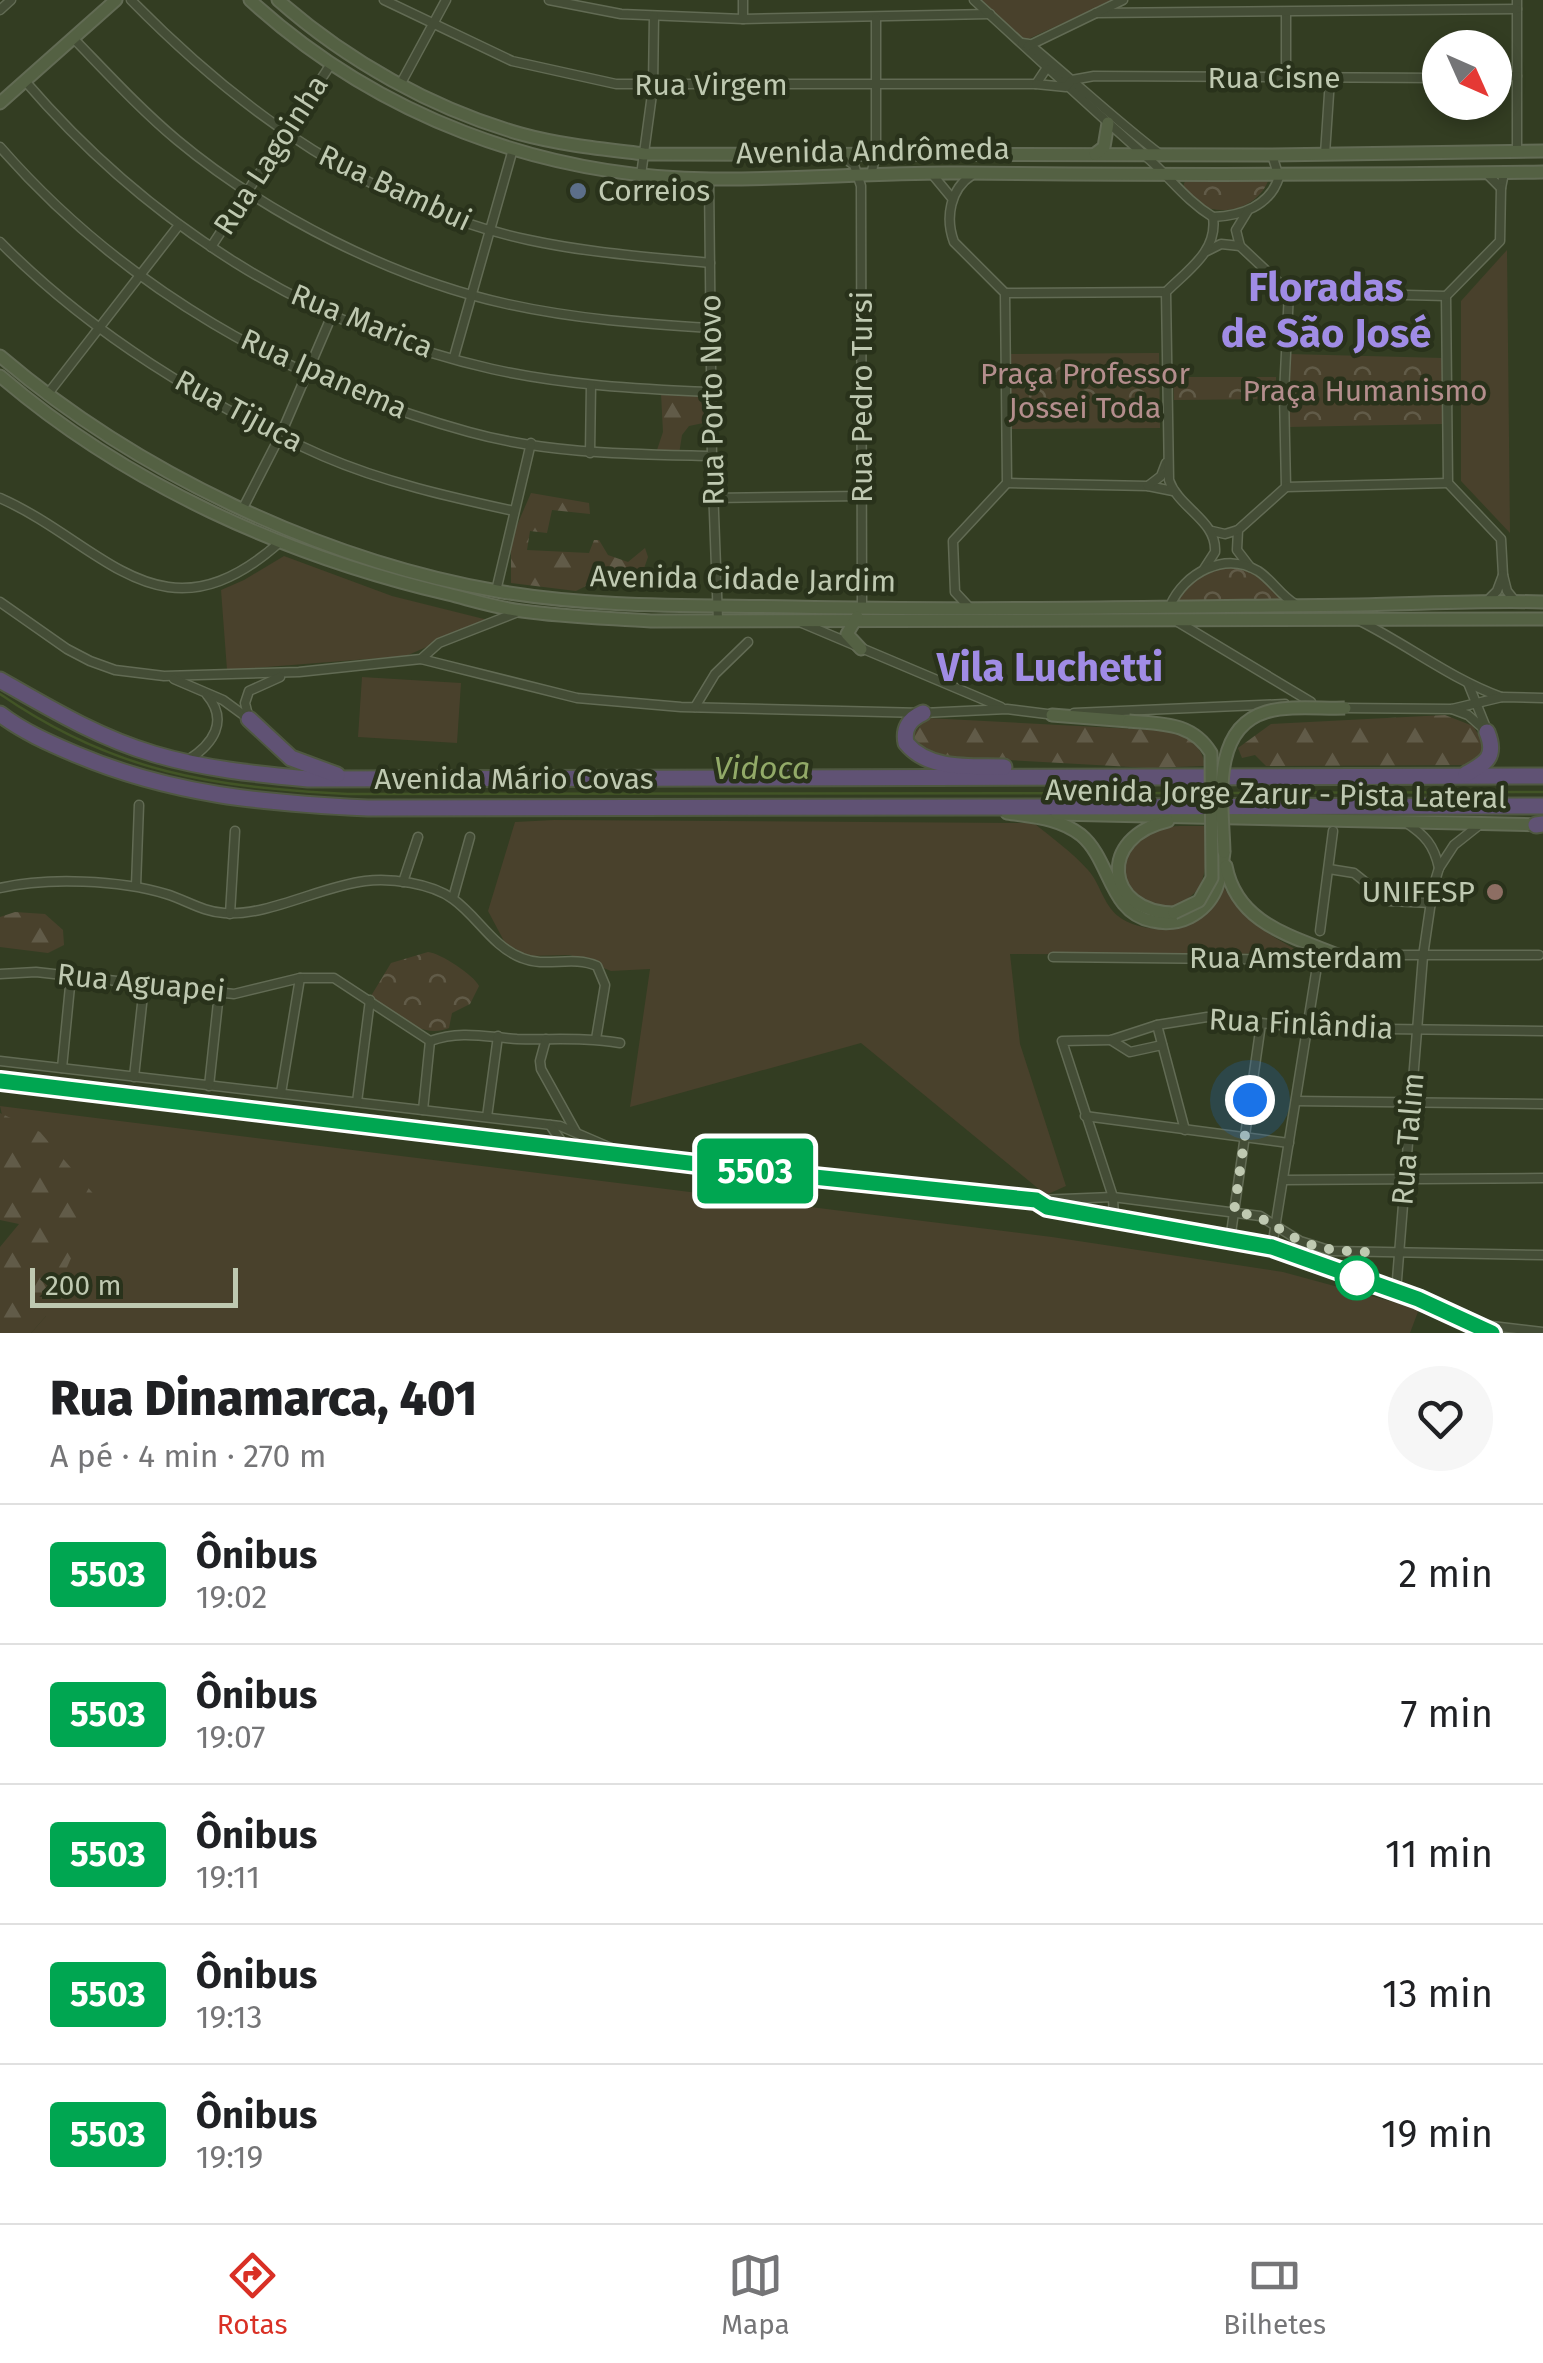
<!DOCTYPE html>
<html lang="pt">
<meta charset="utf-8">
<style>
:root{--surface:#fff;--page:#f6f6f6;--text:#202124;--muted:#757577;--line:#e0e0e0;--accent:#d93025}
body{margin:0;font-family:"Fira Sans",sans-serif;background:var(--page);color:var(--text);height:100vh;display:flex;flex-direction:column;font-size:38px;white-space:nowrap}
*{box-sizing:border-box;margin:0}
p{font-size:32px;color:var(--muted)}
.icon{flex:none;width:55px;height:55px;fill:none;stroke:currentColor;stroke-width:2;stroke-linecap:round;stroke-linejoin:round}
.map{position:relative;height:1333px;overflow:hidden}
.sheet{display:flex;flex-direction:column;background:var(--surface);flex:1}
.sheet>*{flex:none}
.badge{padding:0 20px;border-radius:8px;font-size:35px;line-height:65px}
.needle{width:65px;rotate:135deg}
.fabs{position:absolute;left:1422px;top:30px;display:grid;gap:20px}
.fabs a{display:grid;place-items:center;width:90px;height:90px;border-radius:50%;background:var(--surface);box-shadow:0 5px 15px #0003;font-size:50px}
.scale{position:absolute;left:30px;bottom:25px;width:208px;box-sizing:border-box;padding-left:10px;border:5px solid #bfc9b1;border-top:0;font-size:28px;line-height:35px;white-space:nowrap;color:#bfc9b1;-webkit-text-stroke:8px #29321b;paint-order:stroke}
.you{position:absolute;width:50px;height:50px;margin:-25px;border:8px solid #fff;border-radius:50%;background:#1a73e8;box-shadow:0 0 0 15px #1a73e833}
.map>.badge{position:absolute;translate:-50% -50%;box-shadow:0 0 0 5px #fff}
.round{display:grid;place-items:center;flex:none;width:105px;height:105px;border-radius:52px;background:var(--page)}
.head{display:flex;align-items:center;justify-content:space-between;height:170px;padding:0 50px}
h1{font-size:48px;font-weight:800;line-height:75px}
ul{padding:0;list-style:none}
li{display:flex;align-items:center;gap:30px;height:140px;padding:0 50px;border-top:2px solid var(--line)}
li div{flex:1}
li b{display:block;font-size:38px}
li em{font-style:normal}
li .badge{min-width:110px;font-weight:700;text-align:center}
.tab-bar{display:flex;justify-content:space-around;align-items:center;height:140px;border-top:2px solid var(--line);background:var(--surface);font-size:28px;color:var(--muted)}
.tab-bar a{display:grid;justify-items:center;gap:5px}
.tab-bar .on{color:var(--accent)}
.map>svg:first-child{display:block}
</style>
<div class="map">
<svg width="1543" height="1333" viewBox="0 0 1543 1333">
<defs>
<pattern id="forest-firs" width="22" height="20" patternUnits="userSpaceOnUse" patternTransform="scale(2.5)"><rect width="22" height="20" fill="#49412c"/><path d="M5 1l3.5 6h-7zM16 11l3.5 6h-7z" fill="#615b48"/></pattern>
<pattern id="park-crowns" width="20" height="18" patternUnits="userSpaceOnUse" patternTransform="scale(2.5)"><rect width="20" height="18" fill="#49412c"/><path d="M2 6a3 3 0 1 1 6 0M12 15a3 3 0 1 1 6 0" fill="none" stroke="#615b48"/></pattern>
</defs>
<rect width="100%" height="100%" fill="#333d22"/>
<g fill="#49412c">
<polygon points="982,0 1113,0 1024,41"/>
<polygon points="1507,250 1510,533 1461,481 1461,301"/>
<polygon points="284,556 392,596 488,620 406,656 227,670 221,590 244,580"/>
<polygon points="362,677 461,683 457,743 358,737"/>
<path d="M554,820l480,3c18,15 39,30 54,47 12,13 15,34 30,46 18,15 56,17 75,5 15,-8 23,-22 30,-35 19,32 42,47 74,64l-69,5 -218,-1 10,90 46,142 -20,9 -185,-152 -231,64 20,-138 -39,2 -41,-16 -42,1 -23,-13 -17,-32 27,-89z"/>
<path d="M1180,826h25c0,18 3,38 -3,55 -3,8 -8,13 -15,18 -42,33 -88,-35 -45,-64 10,-8 26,-8 38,-9z"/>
<polygon points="0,1106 1052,1237 1283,1272 1419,1309 1410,1333 31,1333 46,1316"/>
</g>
<g fill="url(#forest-firs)">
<polygon points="661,393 702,394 708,422 689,426 682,435 679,454 657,450 663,432"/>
<polygon points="531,493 589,503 590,514 552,510 547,533 530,531 527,550 589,553 594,540 599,540 608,555 628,562 645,548 648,557 642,574 616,571 576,591 511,583 511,539"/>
<polygon points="1445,715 1473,726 1484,743 1479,758 1464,765 1266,766 1255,755 1242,758 1238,748 1271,724"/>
<path d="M926,718l248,13c17,9 28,15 31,35l-56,2 -211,-12 -21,-11 -4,-10z"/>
<polygon points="15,912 45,914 63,930 64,945 48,953 0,947 0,917"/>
<polygon points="0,1113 40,1132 97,1198 46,1316 31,1333 0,1333 0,1247 19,1224 0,1220"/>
</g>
<g fill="url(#park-crowns)">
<path d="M1185,181h83c-14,35 -67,40 -85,6z"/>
<polygon points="1159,353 1160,428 1010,429 1010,354"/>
<polygon points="1288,354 1442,358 1442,424 1288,427"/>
<polygon points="1173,377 1276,377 1276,399 1174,400"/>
<polygon points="1215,566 1250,567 1295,604 1170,606 1180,588"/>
<path d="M428,952c12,1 46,23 51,34l-9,18 -18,9 -3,15c-27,12 -58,-15 -78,-32l20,-33z"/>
</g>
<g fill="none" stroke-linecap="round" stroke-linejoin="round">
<g stroke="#425426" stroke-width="2.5">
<path d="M0,694c115,79 212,93 348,100l860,-1"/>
<polyline points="1226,793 1543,792"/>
</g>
<defs>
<g id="street">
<path d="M131,0c111,113 240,206 398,240 60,13 121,17 181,23"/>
<polyline points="384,0 512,61 616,84 1036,84 1046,69"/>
<polyline points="549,0 621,14 743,19 990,14"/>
<polyline points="743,0 743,19"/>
<path d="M974,0c59,54 116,107 176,160 22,20 37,41 63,57 28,-1 57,-11 66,-40l-7,-22"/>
<polyline points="1517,0 1517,151"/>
<polyline points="0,10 11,0"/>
<polyline points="1286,12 1286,79"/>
<polyline points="1096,13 1517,9"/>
<path d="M74,39c33,34 66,70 103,101 90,75 216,139 330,164 68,15 135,20 204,24"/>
<path d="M1022,43l7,1c45,37 86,76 132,111"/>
<polyline points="1028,46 1123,0"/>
<polyline points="1495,77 1517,76"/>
<path d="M25,81c121,141 284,247 467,288 72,16 145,20 219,23"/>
<polyline points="1036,84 1066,87 1072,80 1094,76 1440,78"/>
<polyline points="400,85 446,0"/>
<path d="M0,147c122,140 290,236 469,285 79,22 162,22 243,24"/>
<polyline points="1325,154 1330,79"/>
<polyline points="841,156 854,165 861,186 862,608"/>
<polyline points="1486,173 1501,188 1504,173"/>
<polyline points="932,174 951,197"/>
<polyline points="641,175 653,87 654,16"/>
<polyline points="871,175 876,154 876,18"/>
<polyline points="709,179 712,460 718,620"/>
<polyline points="1501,188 1500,241 1446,296 1448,483 1501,539 1503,575"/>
<polyline points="1247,212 1236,230 1240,246 1289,292 1284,394 1286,487 1238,530 1237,550 1250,567"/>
<path d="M0,242c90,91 206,163 323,214 60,26 127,41 191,55"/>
<polyline points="211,247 331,64"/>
<polyline points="1207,251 1221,244 1240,246"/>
<polyline points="1289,292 1446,296"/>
<polyline points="1005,293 1166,292"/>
<polyline points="454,357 513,149"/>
<polyline points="47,395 179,225"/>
<polyline points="590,453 591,385"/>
<polyline points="1007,483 1148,486 1173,491"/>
<polyline points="1148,486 1161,476 1166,463"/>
<polyline points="1286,487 1448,483"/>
<path d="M0,498c104,46 161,150 280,44"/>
<polyline points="713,498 862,496"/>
<polyline points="243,508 281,434 332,315"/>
<polyline points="1212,531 1225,534 1238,530"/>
<path d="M1204,569l11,-17c2,-32 -36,-43 -46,-72l-3,-188c22,-22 52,-41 47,-75"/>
<polyline points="496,591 531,443"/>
<polyline points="1488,600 1497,591 1503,575 1507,591 1515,601"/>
<polyline points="0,602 67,649 90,661 115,670 164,676 299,672 421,659 439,643 518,612"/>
<path d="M1170,606c14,-33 55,-55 88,-35 14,9 22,24 37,33"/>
<path d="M969,607l-14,-15 -2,-51 54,-58 -2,-190 -51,-51c-9,-24 -4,-53 18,-67"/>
<path d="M1360,621c48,24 91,58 141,76"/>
<polyline points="1178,622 1311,702"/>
<polyline points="802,623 1001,707"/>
<polyline points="421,659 577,698 681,707 923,713 1007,709 1055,715"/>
<polyline points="174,679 223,700 249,719"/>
<polyline points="1468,683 1487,730"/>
<polyline points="695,707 715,674 748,642"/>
<polyline points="1344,708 1452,709 1502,697 1543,698"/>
<polyline points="1452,709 1468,715 1485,730"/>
<polyline points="1074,713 1285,704"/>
<polyline points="249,719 245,703 249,691 280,677"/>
<path d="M188,760c25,-16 41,-39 19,-65"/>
<path d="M1405,822c20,13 29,23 34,46"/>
<polyline points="1329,869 1354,873 1389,901 1432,903"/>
<polyline points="403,882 418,837"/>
<polyline points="136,886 139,805"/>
<path d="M0,888c47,-11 120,-8 166,6 20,6 37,18 58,19 42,4 98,-27 141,-32 26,-3 66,2 88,18 24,17 40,48 69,59 24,10 50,-3 75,8l8,19 -9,54"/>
<polyline points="453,898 470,837"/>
<polyline points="230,914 235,831"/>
<polyline points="1320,931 1333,831"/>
<polyline points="1053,957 1318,960 1349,955 1539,955"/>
<path d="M0,974l36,-2 198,22 66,-16h34l96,63c31,-11 56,-4 87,-2 35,1 68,-2 103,4"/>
<polyline points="1157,1025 1185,1130"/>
<polyline points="546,1039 540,1061 541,1069 576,1132"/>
<polyline points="1111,1040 1130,1052 1162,1045"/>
<polyline points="0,1061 560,1126 618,1151"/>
<polyline points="62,1068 71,976"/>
<polyline points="134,1077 144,986"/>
<polyline points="209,1086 219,993"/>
<polyline points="281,1093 300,978"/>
<polyline points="1296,1101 1543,1104"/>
<polyline points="357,1102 370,1000"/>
<polyline points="423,1110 430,1041"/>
<polyline points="1085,1116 1289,1143"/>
<polyline points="487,1117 498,1036"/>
<polyline points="550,1125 566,1148"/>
<polyline points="1283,1180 1543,1178"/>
<polyline points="1038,1200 1113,1197 1260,1216 1300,1241 1332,1251 1543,1255"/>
<polyline points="1114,1220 1113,1197 1062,1041 1111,1040 1157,1025 1207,1017 1307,1028 1543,1031"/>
<polyline points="1230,1240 1261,1024"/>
<polyline points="1272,1247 1318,960"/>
<polyline points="1396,1292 1423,956 1433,888 1439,868 1454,845 1478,826"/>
<polyline points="1483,1325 1543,1332"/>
</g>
<g id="secondary">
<path d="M250,0c127,116 290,177 461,179 84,1 167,-7 250,-6 194,2 388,2 582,-1"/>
<path d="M278,0c69,61 155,109 243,134 40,11 82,15 123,20l628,1 271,-4"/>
<polyline points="0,103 116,0"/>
<polyline points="1095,154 1104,147 1108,123"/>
<path d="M0,356c136,116 321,204 497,235 99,17 198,14 297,16 188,4 376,0 564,-2 62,-1 123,-5 185,-3"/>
<path d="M0,376c127,109 286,180 448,218 24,6 49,14 74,17 42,6 86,7 129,10l892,-2"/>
<polyline points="857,617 847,634 861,649"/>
<polyline points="1052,715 1129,721"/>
<path d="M1007,813c27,4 52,5 74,22 30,25 28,78 71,86 13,3 26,2 38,-4 27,-14 31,-38 34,-65"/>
<polyline points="1057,814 1543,825"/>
<path d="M1168,821c-71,16 -63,91 6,92"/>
<path d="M1226,866c11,58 66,70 114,90"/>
<polyline points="0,1081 756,1171 1036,1201 1047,1207 1272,1247 1418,1299 1492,1333"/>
</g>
<g id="highway">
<path d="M0,680c49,28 99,58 154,74 50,15 102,20 154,25l1235,-3"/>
<path d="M923,713c-14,6 -20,16 -17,30 23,28 65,23 98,24"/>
<path d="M0,714c22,17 49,29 75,40 97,41 188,49 293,54l1175,-2"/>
<polyline points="249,719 291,758 337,775"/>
<path d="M1466,774c20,-11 31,-17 21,-42"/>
<polyline points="1536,825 1543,824"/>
</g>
</defs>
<use href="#street" stroke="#626b54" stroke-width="11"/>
<use href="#secondary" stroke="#626b54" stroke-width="15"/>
<use href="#highway" stroke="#4f5841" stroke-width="19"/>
<use href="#street" stroke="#444d36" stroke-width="8"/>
<use href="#secondary" stroke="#546143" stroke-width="11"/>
<use href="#highway" stroke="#605274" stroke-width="15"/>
<defs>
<g id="secondary-bridge">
<path d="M1129,721c33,3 63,1 82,32l1,125 -13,23 -25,12"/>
<path d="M1224,852c-1,-46 -15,-123 42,-140 23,-7 55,-3 79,-4"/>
</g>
</defs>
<use href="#secondary-bridge" stroke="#626b54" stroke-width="15" stroke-linecap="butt"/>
<use href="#secondary-bridge" stroke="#546143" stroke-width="11"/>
</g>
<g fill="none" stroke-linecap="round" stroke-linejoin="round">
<defs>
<polyline id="line" points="0,1081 756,1171 1036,1200 1047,1207 1272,1247 1418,1299 1492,1333"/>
</defs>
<use href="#line" stroke="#fff" stroke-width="22"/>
<use href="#line" stroke="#00a651" stroke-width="15"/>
<path stroke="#bfc9b1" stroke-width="10" stroke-dasharray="0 18" d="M1250,1100l-16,112c36,5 38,15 67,29 21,9 41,10 64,11l-8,26"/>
</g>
<circle fill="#5c6f8a" stroke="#29321b" stroke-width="4" cx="578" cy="191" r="10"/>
<circle fill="#8d6e63" stroke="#29321b" stroke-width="4" cx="1495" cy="892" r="10"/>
<circle fill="#fff" stroke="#00a651" stroke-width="5" cx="1357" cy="1278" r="20"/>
<g text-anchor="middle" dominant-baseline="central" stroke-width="9" stroke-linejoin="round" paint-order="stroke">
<g font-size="30" fill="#bfc9b1" stroke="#29321b">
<text x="1274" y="78">Rua Cisne</text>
<text x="711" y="85">Rua Virgem</text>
<text transform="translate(873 151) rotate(-1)">Avenida Andrômeda</text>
<text transform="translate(271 155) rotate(-57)">Rua Lagoinha</text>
<text transform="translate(395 188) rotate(25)">Rua Bambui</text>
<text transform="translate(362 321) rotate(22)">Rua Marica</text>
<text transform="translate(324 374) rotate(24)">Rua Ipanema</text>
<text transform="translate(862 397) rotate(-90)">Rua Pedro Tursi</text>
<text transform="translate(712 400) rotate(-91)">Rua Porto Novo</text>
<text transform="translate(239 411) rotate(28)">Rua Tijuca</text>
<text transform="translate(743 579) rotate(1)">Avenida Cidade Jardim</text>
<text x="514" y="779">Avenida Mário Covas</text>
<text transform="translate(1276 794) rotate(1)">Avenida Jorge Zarur - Pista Lateral</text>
<text x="1296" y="958">Rua Amsterdam</text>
<text transform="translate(141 983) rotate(6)">Rua Aguapei</text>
<text transform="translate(1301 1024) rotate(3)">Rua Finlândia</text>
<text transform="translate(1408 1139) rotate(-85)">Rua Talim</text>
</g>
<g font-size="30" fill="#bfc9b1" stroke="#29321b" text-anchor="start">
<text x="598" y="191">Correios</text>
<text x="1475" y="892" text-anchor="end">UNIFESP</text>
</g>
<g font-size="30" fill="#b48e8d" stroke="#29321b">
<text x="1085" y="374">Praça Professor<tspan x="1085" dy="34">Jossei Toda</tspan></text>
<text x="1365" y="391">Praça Humanismo</text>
</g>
<g font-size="32" font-style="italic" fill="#92aa68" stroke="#29321b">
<text x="762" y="768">Vidoca</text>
</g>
<g font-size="40" font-weight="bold" fill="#a08ce5" stroke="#29321b">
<text x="1326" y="288">Floradas<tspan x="1326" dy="46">de São José</tspan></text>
<text x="1050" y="668">Vila Luchetti</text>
</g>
</g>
</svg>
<div class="fabs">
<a><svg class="needle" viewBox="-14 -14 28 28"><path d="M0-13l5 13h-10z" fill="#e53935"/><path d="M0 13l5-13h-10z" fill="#757577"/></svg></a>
</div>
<div class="scale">200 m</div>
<div class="you" style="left:1250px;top:1100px"></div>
<b class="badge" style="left:755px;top:1171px;background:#00a651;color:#fff">5503</b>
</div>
<section class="sheet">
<div class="head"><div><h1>Rua Dinamarca, 401</h1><p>A pé · 4 min · 270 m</p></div><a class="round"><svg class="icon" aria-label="heart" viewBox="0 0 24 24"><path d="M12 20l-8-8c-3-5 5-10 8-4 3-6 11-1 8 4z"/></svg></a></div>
<ul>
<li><span class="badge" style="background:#00a651;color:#fff">5503</span><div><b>Ônibus</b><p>19:02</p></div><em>2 min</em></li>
<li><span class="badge" style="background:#00a651;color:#fff">5503</span><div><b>Ônibus</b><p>19:07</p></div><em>7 min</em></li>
<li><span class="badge" style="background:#00a651;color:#fff">5503</span><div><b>Ônibus</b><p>19:11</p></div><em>11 min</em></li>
<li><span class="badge" style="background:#00a651;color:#fff">5503</span><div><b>Ônibus</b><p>19:13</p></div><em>13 min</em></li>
<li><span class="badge" style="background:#00a651;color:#fff">5503</span><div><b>Ônibus</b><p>19:19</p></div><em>19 min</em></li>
</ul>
</section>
<nav class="tab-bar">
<a class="on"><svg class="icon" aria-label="directions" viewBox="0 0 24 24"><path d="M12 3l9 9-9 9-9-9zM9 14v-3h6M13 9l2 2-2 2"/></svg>Rotas</a>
<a><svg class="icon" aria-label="map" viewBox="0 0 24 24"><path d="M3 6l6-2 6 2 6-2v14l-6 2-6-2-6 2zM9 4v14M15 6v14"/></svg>Mapa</a>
<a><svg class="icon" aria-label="tickets" viewBox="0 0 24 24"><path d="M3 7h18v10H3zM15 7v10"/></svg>Bilhetes</a>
</nav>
